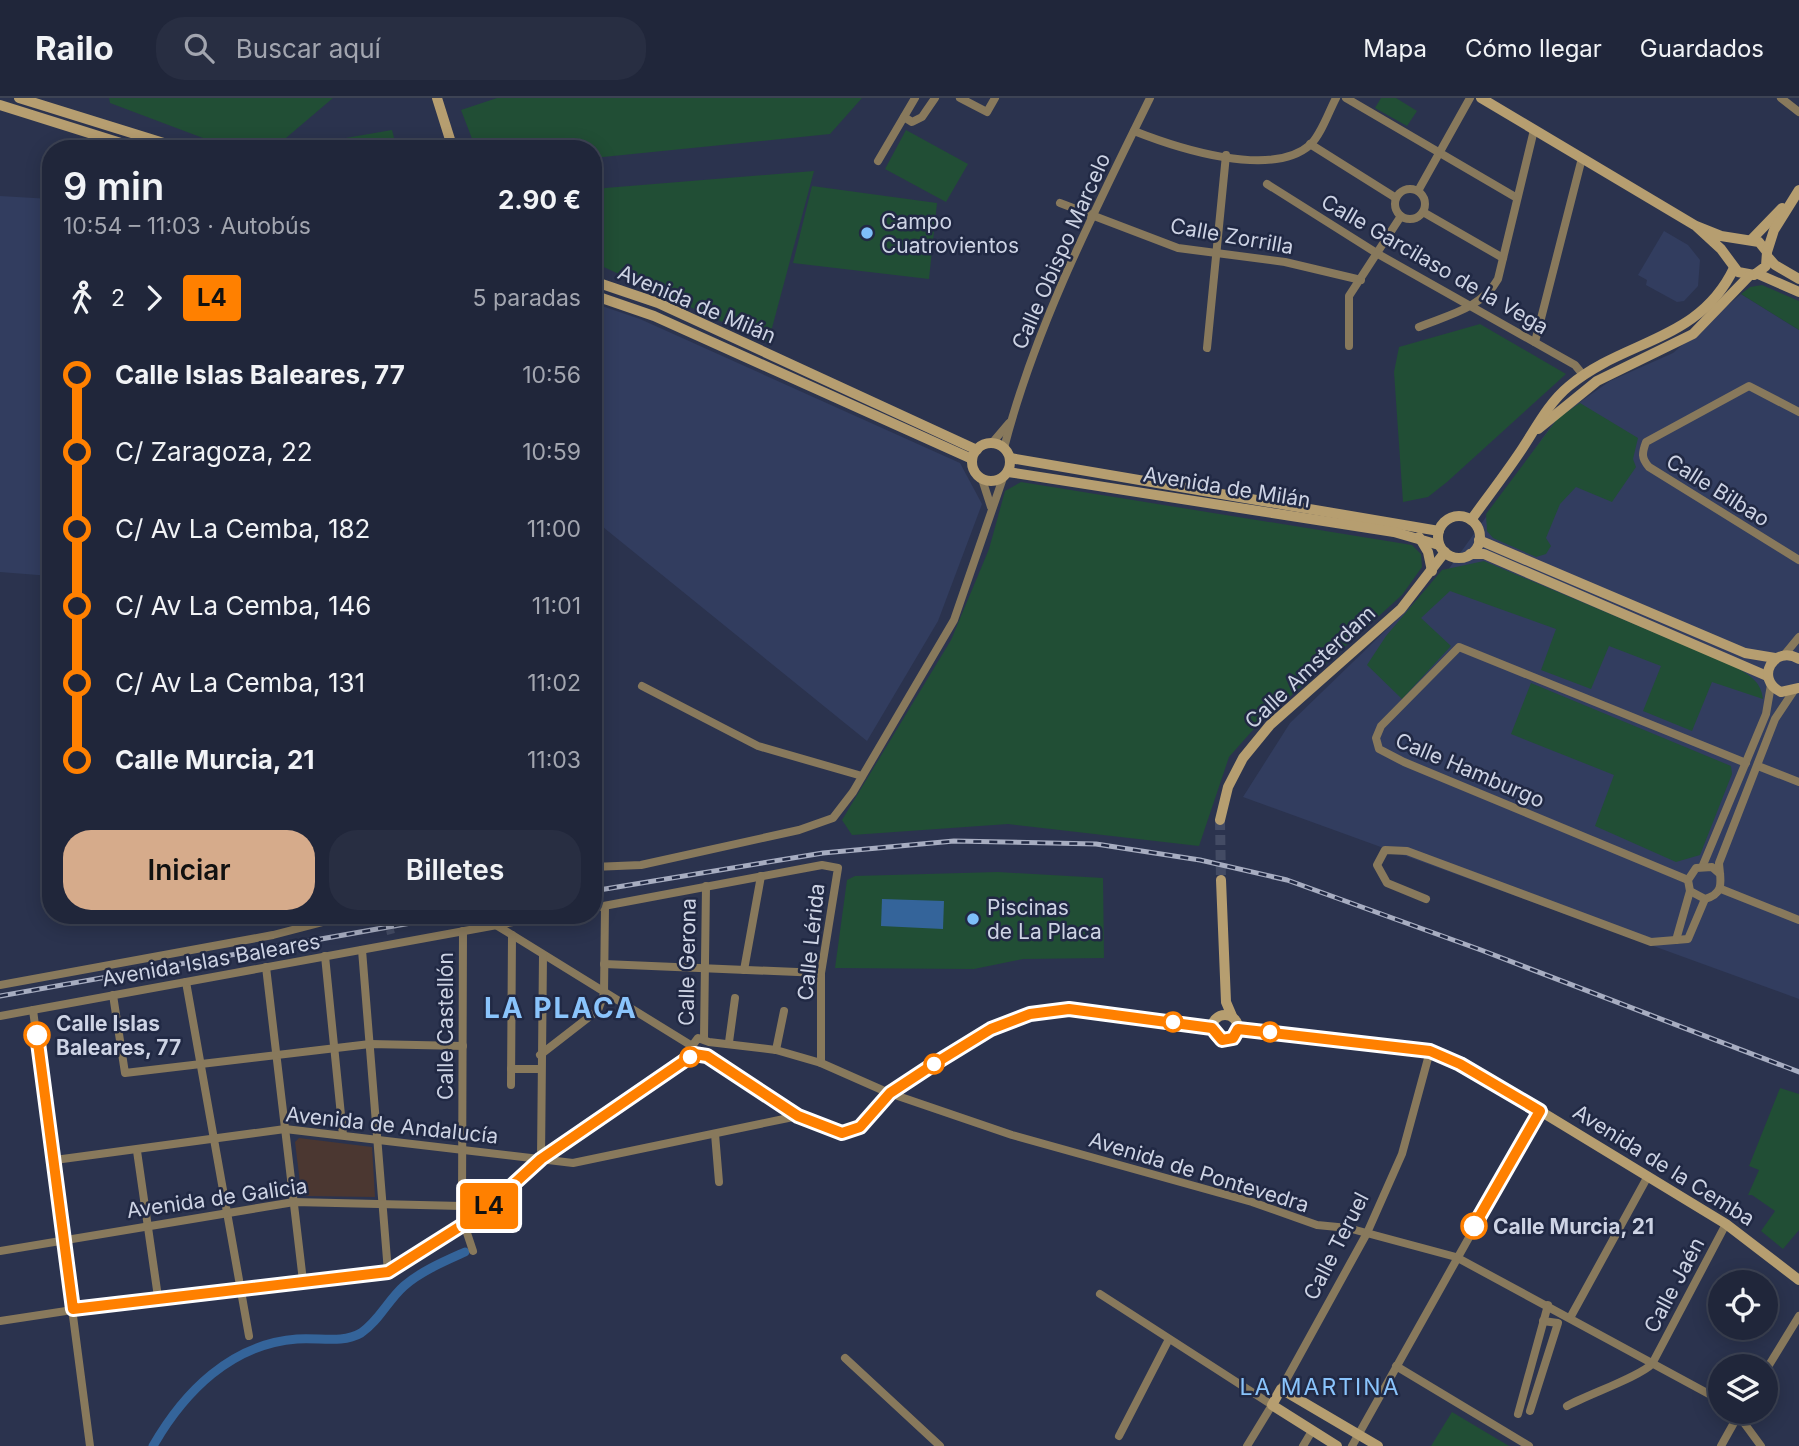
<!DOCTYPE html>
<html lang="es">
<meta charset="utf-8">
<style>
:root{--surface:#20263a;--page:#282e42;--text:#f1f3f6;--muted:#a2a5af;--line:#3d4354;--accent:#d6ab8b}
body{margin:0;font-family:Inter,sans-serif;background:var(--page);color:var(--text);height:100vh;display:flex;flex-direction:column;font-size:26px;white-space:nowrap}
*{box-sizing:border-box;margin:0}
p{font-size:23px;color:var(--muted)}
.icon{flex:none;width:38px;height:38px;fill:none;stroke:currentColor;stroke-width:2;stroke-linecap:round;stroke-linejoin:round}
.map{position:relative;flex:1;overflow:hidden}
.panel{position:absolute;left:42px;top:42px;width:560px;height:784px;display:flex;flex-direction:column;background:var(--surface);border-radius:28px;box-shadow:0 4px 18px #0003,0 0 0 2px var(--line)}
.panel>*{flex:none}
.badge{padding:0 14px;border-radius:5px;font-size:24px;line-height:46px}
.tools{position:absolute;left:1708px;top:1172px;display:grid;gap:14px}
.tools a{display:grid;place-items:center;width:70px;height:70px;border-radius:50%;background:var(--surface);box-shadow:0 4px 18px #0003,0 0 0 2px var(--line);font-size:35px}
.map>.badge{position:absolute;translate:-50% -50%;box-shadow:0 0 0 4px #fff}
.legs{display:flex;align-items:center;gap:10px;height:77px;padding:0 21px;font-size:23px}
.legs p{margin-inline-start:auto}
.headline{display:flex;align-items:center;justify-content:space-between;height:119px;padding:0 21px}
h1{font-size:38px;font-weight:600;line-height:52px}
.cta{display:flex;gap:14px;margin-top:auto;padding:14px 21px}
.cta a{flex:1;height:80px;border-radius:28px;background:var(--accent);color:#111;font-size:28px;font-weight:600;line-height:80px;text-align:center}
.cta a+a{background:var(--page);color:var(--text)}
ul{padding:0 21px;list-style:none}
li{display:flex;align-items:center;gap:24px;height:77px;font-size:26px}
li i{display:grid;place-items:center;width:10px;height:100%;margin:0 9px;background:currentColor}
li i::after{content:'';width:18px;height:18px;margin:-9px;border:5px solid;border-radius:50%;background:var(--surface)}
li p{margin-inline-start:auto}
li:first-child i{background:linear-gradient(#0000 50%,currentColor 0)}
li:last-child i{background:linear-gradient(currentColor 50%,#0000 0)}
header{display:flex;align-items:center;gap:42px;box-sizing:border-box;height:98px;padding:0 35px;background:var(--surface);border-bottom:2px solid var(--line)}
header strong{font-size:33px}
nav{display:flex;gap:38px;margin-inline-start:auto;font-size:24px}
.search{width:490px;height:63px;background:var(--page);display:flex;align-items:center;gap:18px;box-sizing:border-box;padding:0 24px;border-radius:28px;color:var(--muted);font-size:26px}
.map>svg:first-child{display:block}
</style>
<header>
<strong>Railo</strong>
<div class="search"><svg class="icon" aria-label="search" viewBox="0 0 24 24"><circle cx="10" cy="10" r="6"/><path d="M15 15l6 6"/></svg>Buscar aquí</div>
<nav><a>Mapa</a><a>Cómo llegar</a><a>Guardados</a></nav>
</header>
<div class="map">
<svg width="1799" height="1348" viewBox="0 0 1799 1348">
<rect width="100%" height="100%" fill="#2b334e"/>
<g fill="#323d5f">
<polygon points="0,98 51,101 51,478 0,474"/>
<polygon points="1664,133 1688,147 1700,162 1698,188 1684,203 1677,204 1646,187 1647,182 1638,177"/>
<polygon points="1741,196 1799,232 1799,901 1243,699 1290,625 1448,472 1557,320 1610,283 1673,255"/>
<polygon points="593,205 640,221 960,365 982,406 938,523 867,643 598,425 593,425"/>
</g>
<polygon fill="#4b3731" points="299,1040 372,1049 375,1099 306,1098 301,1093 295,1044"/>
<g fill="#214e35">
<polygon points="109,0 333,0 273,51 203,40 110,5"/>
<polygon points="497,0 862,0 830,36 593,60 593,51 476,51 461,12"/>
<polygon points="1381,0 1396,0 1417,13 1407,28 1375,10"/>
<polygon points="392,32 397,51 311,51 311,46"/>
<polygon points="906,32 968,66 946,104 885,71"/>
<polygon points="814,73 768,245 593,164 593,91"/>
<polygon points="812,88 937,105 929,181 793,165"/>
<polygon points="1762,187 1799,203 1799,232 1741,196 1750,189"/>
<polygon points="1480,226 1566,276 1447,384 1428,399 1403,404 1394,274 1399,249"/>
<polygon points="1580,305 1638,340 1633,361 1636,369 1612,404 1576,389 1560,406 1546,440 1551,448 1546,456 1536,459 1493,440 1487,433 1486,416 1558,320"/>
<polygon points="1021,384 1412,447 1421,456 1422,469 1402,497 1252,633 1229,659 1199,748 1008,726 852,737 842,722 951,542 989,451 1005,393"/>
<path d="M1484,463l252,106c14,9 25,14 27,32l-51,-17 -20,49 -49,-20 18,-45 -52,-20 -18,43 -50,-19 15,-41 -106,-38 -29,27 30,28 -49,53 -35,-34 19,-29 56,-66z"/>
<polygon points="1531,585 1731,668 1732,676 1700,757 1676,764 1595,728 1614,677 1511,636"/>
<polygon points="998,774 1103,780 1104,860 1023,861 974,871 835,870 847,782 855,778"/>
<polygon points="1780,990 1799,996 1799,1132 1783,1151 1761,1133 1775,1113 1752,1097 1748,1097 1759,1072 1749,1068"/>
<polygon points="1452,1314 1509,1348 1431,1348"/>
</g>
<polygon fill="#34649a" points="882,801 944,803 943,831 881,828"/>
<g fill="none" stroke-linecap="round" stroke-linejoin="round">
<path stroke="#34649a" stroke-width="9" d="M153,1348c31,-54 78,-102 144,-107 21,-2 45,5 64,-6 18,-12 27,-33 43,-47 17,-15 41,-25 61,-34"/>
<polyline stroke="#434b64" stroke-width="8" stroke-dasharray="8 4" stroke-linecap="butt" points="387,820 391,836"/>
<polyline stroke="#434b64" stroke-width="10" stroke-dasharray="10 5" stroke-linecap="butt" points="1220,722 1221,782"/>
<g stroke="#88795c" stroke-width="8">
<polyline points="960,0 987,14 995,0"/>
<polyline points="1346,0 1517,100"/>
<polyline points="1781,0 1799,14"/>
<polyline points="904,19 912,24 922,19 935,0"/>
<path d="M1134,33c43,17 137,48 176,14 11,-10 19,-34 26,-47"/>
<polyline points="1310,46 1396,100"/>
<polyline points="878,63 915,0"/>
<polyline points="1267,86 1378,156 1575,267 1584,278"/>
<circle cx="1410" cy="106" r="15"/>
<polyline points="1418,93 1470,0"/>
<polyline points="1060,105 1178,150 1285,164 1361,182"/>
<polyline points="1423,114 1503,160"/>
<path d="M1419,229c29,-12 63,-19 79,-48l36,-149"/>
<polyline points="1535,244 1582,60"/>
<polyline points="1349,248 1349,198 1401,118"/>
<polyline points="1207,250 1226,57"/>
<path d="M1799,314l-50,-26 -103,56c-4,11 -5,16 3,25l150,93"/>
<polyline points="992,345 1009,325"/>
<path d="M1004,350c31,-121 91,-238 146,-350"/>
<polyline points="982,381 991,409"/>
<polyline points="1785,556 1799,539"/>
<polyline points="642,588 758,648 862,678"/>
<polyline points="1758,668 1799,684"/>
<polyline points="1703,767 1766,616 1771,587"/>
<polyline points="593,769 641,767 799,732 833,720 853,694 954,522 1003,380"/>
<path d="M1720,776l-8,-7 -16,1 -8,12 2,11 15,8c21,-6 15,-19 14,-36l56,-144 18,-27"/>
<polyline points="1688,782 1404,664 1379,651 1376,640 1381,628 1459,549 1746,665"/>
<polyline points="1721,791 1799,822"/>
<polyline points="1426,801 1387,785 1377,767 1385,752 1407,753 1651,844 1688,841 1705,801"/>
<polyline points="593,810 822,767 838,770 821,875 821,965"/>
<polyline points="386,817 387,820"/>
<polyline points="496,827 692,948"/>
<polyline points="1676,842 1690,793"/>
<polyline points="362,852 388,1174"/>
<polyline points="325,858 343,1037"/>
<polyline points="604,866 821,875"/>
<polyline points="266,869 303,1183"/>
<polyline points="744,872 761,778"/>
<polyline points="186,884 249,1238"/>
<polyline points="0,887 273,837 350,817"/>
<polyline points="113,897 125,975 370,946 463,948"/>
<polyline points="33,912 90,1348"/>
<polyline points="0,918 552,817"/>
<polyline points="704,940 706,788"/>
<polyline points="729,944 735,900"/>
<polyline points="692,948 698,940 709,944 776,952 821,965 889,995 1012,1037 1252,1104 1317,1127 1348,1130 1456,1159 1720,1302"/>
<polyline points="776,952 784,913"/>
<polyline points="540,957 598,912 604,896 605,808"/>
<polyline points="707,958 798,1018 842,1036 860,1029 889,995 934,966 991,931 1030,916 1069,911 1212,930"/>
<polyline points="511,971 540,971"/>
<polyline points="511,987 512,837"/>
<polyline points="715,1036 719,1084"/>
<polyline points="137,1053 158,1199"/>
<polyline points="541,1061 543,857"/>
<polyline points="55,1062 285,1031 573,1065 798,1018"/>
<polyline points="462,1108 463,833"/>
<polyline points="464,1126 473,1153"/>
<polyline points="0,1153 294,1104 462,1108 483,1114"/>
<polyline points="1100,1196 1272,1307 1247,1348"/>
<polyline points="1570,1220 1648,1078"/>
<polyline points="0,1223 158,1199 388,1174 483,1114 541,1061 694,956"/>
<polyline points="845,1260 940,1348"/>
<polyline points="1396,1268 1529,1348"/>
<polyline points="1766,1272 1799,1218"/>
<polyline points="1281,1291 1367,1135 1402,1056 1430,953"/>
<path d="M1567,1308c22,-12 72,-29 85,-42l74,-140"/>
<polyline points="1530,1313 1558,1225 1543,1223"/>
<polyline points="1736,1314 1761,1348"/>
<polyline points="1518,1316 1548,1207"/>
<polyline points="1119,1338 1168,1243"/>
<polyline points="1303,1348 1312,1333"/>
<polyline points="1352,1348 1540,1013"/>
<polyline points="1721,1348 1740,1314"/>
</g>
<g stroke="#b69e70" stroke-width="10">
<polyline points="19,0 183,51"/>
<polyline points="437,0 453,51"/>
<polyline points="1481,0 1696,128 1721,138 1759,144 1767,154 1766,168 1754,177 1738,174 1721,151 1696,128"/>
<polyline points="0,7 140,51"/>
<polyline points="1751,142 1782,110"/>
<polyline points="1767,154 1774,132 1799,92"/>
<polyline points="1767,158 1775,167 1799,181"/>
<polyline points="1758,176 1799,194"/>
<polyline points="593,183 658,205 977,352"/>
<polyline points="593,197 654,218 972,361"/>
<polyline points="1538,331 1597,283 1693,236 1749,178"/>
<circle cx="991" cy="364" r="19"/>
<polyline points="1010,360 1439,433"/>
<polyline points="1008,374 1394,434 1439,447"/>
<circle cx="1459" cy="439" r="21"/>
<path d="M1471,422c16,-22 32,-43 47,-65 16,-23 29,-51 51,-69 56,-47 130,-44 165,-118"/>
<polyline points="1419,439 1428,454 1432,473"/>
<polyline points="1479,442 1745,555 1775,560"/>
<polyline points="1470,456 1484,456 1767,578"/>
<path d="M1799,561c-25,-15 -45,20 -18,33l18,-4"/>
<polyline points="1220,722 1228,689 1243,660 1270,627 1401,511 1445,454"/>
<polyline points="1221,782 1226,904 1232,918"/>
<circle cx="1225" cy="930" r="13"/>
<polyline points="1238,931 1430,953 1527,1005 1726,1126 1799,1182"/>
<polyline points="1337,1348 1272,1307 1281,1291 1378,1348"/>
</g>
<defs>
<g id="rail">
<polyline points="593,793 823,755 954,743 1096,746 1200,762 1287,782 1481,852 1799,974"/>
<polyline points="0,898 456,817"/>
</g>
</defs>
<use href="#rail" stroke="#a7adc1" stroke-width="5"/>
<use href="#rail" stroke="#212944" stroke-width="2.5" stroke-dasharray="8" stroke-linecap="butt"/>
</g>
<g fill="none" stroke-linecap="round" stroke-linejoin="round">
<defs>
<polyline id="line-1" points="37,937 73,1211 388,1174 483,1114 541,1061 694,956 707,958 798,1018 842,1035 860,1029 890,995 934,966 991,931 1030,916 1069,911 1212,930 1222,942 1233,940 1238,931 1430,953 1460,966 1540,1013 1474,1128"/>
</defs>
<use href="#line-1" stroke="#fff" stroke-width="16"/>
<use href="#line-1" stroke="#ff8000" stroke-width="10"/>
</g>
<g fill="#7ebef9" stroke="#212944" stroke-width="2.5">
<circle cx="867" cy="135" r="7"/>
<circle cx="973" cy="821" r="7"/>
</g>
<g fill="#fff" stroke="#ff8000" stroke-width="3.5">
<circle cx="1173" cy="924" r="9"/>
<circle cx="1270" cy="934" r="9"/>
<circle cx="37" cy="937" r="12"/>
<circle cx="690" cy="959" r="9"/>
<circle cx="934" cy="966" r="9"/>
<circle cx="1474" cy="1128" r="12"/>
</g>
<g text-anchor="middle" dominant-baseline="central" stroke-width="5" stroke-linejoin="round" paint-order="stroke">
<g font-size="21" fill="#cdd3e4" stroke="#212944" text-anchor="start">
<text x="881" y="123">Campo<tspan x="881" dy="24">Cuatrovientos</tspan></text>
<text x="987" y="809">Piscinas<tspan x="987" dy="24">de La Placa</tspan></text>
</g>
<g font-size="21" fill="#cdd3e4" stroke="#212944">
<text transform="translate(1232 138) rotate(10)">Calle Zorrilla</text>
<text transform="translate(1061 153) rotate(-66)">Calle Obispo Marcelo</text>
<text transform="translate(1435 166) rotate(30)">Calle Garcilaso de la Vega</text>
<text transform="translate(697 206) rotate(23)">Avenida de Milán</text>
<text transform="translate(1227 389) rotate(9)">Avenida de Milán</text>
<text transform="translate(1718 392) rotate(32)">Calle Bilbao</text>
<text transform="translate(1310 569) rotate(-43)">Calle Amsterdam</text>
<text transform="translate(1470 672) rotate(23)">Calle Hamburgo</text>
<text transform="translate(811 844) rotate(-84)">Calle Lérida</text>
<text transform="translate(211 862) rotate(-10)">Avenida Islas Baleares</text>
<text transform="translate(687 864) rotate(-89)">Calle Gerona</text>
<text transform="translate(445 928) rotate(-90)">Calle Castellón</text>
<text transform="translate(392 1027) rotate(6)">Avenida de Andalucía</text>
<text transform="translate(1664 1067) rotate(32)">Avenida de la Cemba</text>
<text transform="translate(1199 1074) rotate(17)">Avenida de Pontevedra</text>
<text transform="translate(217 1100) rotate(-8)">Avenida de Galicia</text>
<text transform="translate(1336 1148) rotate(-63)">Calle Teruel</text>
<text transform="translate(1674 1187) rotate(-62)">Calle Jaén</text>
</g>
<g font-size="21" font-weight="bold" fill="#cdd3e4" stroke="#212944" text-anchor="start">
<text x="56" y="925">Calle Islas<tspan x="56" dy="24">Baleares, 77</tspan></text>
<text x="1493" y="1128">Calle Murcia, 21</text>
</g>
<g font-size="23" letter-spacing="2" fill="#8ac4fc" stroke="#212944">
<text x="1320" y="1289">LA MARTINA</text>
</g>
<g font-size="28" font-weight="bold" letter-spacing="2" fill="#8ac4fc" stroke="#212944">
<text x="561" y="910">LA PLACA</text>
</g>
</g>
</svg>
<div class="tools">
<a><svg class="icon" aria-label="locate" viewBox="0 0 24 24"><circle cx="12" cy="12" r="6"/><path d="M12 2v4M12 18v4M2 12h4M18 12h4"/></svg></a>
<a><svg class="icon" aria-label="layers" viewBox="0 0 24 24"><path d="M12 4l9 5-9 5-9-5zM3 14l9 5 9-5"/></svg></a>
</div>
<b class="badge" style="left:489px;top:1108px;background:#ff8000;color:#111">L4</b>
<section class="panel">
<div class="headline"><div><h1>9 min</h1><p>10:54 – 11:03 · Autobús</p></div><b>2.90 €</b></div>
<div class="legs"><svg class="icon" aria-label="walk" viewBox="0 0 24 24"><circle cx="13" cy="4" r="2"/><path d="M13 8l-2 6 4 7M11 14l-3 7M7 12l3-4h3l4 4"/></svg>2<svg class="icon" aria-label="forward" viewBox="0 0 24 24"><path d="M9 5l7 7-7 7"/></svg><b class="badge" style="background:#ff8000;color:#111">L4</b><p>5 paradas</p></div>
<ul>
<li><i style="color:#ff8000"></i><b>Calle Islas Baleares, 77</b><p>10:56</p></li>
<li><i style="color:#ff8000"></i><span>C/ Zaragoza, 22</span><p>10:59</p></li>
<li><i style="color:#ff8000"></i><span>C/ Av La Cemba, 182</span><p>11:00</p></li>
<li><i style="color:#ff8000"></i><span>C/ Av La Cemba, 146</span><p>11:01</p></li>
<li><i style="color:#ff8000"></i><span>C/ Av La Cemba, 131</span><p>11:02</p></li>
<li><i style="color:#ff8000"></i><b>Calle Murcia, 21</b><p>11:03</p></li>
</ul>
<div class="cta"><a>Iniciar</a><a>Billetes</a></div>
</section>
</div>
